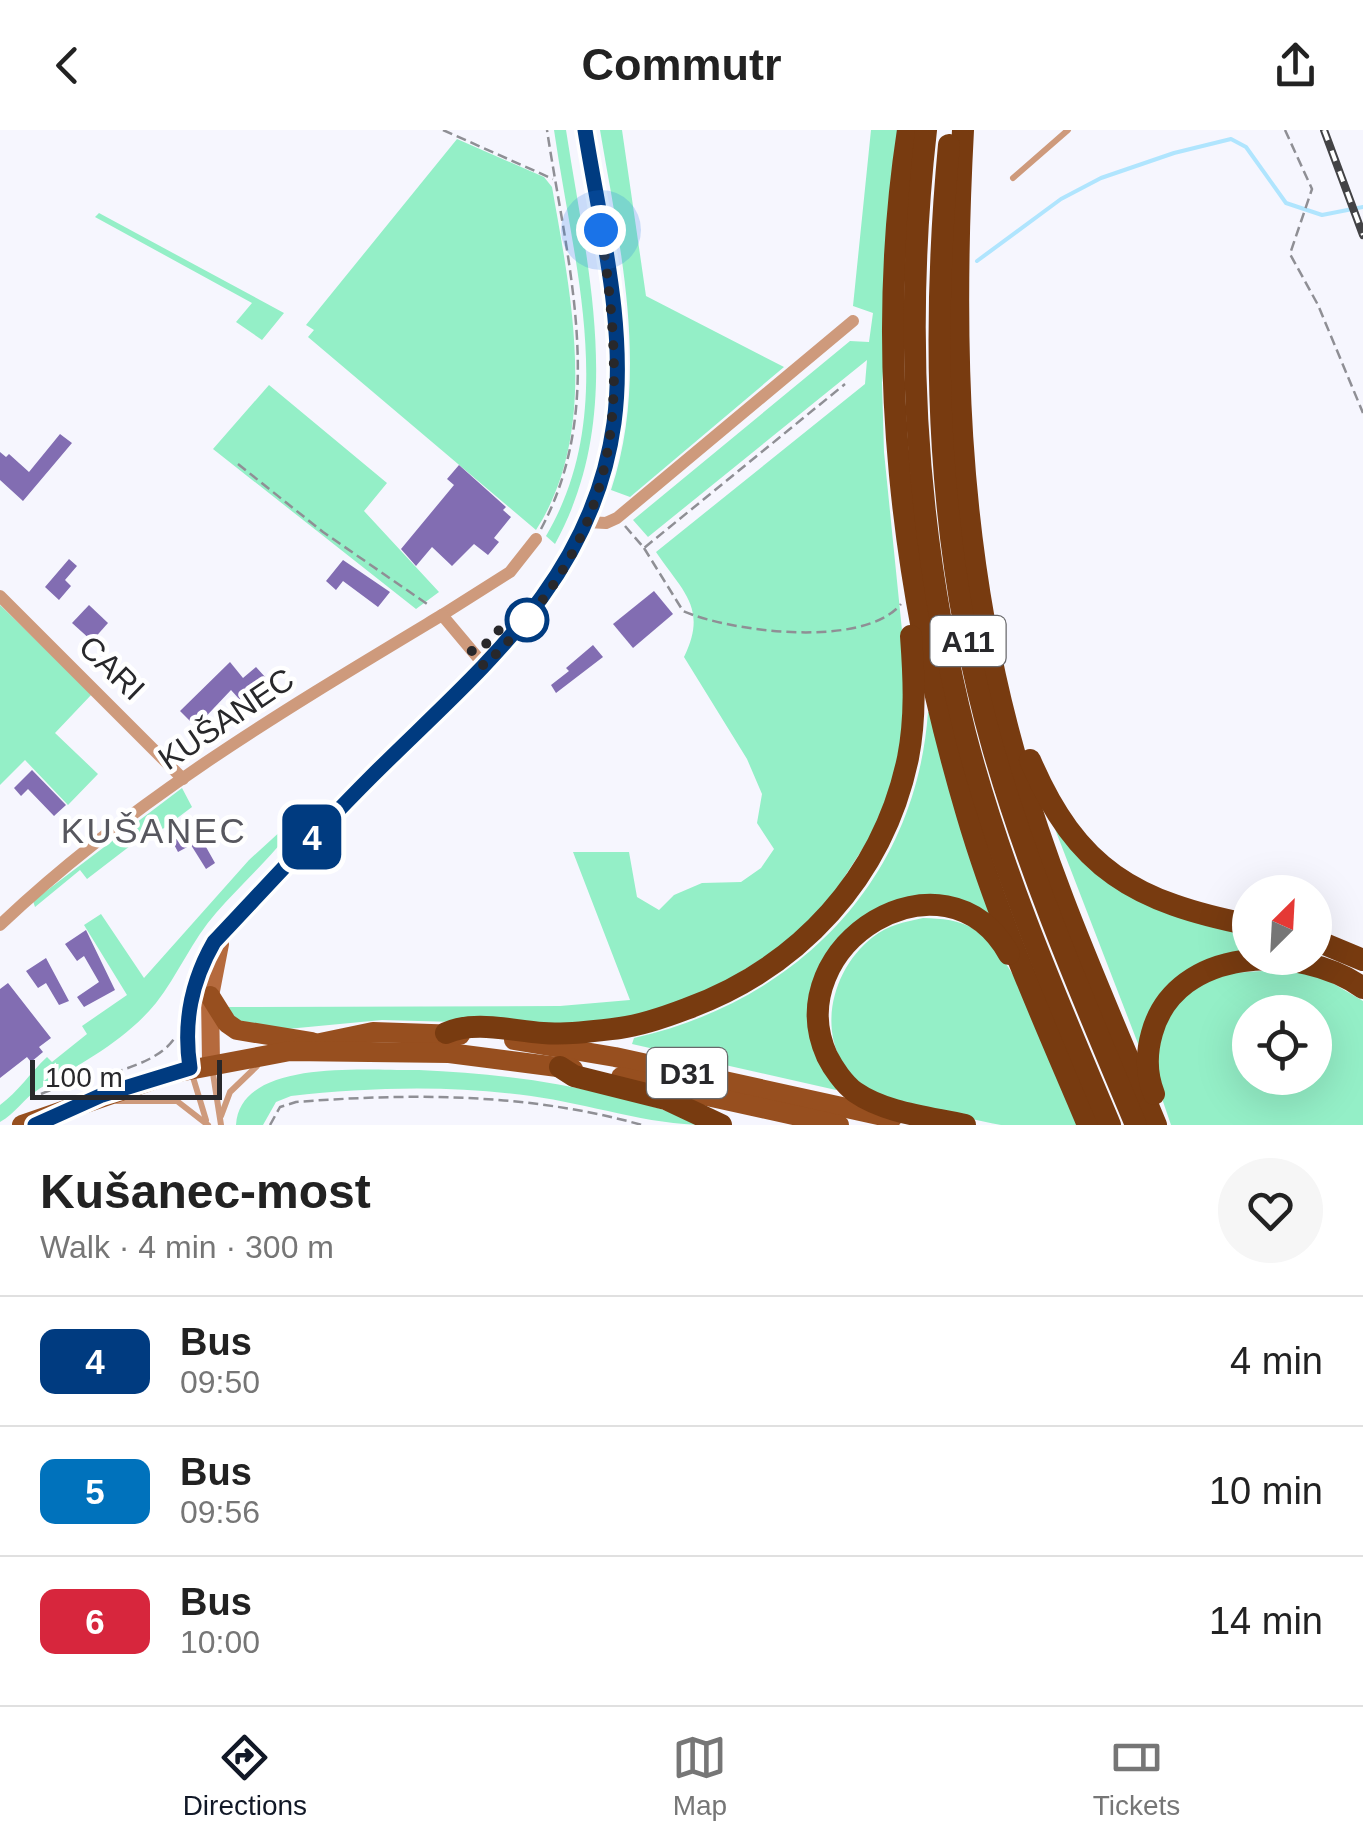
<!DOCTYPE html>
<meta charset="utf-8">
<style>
:root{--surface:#fff;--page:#f6f6f6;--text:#222;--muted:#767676;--line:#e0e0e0;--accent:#111827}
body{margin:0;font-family:Helvetica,sans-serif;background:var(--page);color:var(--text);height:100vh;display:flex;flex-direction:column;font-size:38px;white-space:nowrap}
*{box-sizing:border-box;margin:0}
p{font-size:32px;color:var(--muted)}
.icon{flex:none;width:55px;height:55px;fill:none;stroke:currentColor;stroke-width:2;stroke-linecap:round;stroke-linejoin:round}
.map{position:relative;height:995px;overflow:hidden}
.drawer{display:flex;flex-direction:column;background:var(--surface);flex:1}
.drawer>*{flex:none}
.badge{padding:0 20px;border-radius:15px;font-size:35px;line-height:65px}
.needle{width:65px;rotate:24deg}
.buttons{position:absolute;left:1232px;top:745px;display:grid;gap:20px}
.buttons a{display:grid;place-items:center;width:100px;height:100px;border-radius:50%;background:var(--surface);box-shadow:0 10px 40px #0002;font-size:50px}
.scale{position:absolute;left:30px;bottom:25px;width:192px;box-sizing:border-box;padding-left:10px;border:5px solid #28282b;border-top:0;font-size:28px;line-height:35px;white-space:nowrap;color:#28282b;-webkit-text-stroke:8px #fff;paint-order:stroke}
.you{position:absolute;width:50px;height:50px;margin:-25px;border:8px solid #fff;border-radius:50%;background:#1a73e8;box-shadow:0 0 0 15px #1a73e833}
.map>.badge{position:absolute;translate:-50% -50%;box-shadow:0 0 0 5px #fff}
.round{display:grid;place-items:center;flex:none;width:105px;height:105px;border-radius:52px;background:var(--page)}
.summary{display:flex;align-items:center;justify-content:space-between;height:170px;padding:0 40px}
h1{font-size:48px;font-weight:700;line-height:75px}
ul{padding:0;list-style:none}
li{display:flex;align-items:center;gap:30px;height:130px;padding:0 40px;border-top:2px solid var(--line)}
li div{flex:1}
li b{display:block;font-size:38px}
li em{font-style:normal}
li .badge{min-width:110px;font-weight:700;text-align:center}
header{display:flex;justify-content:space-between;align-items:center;height:130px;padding:0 40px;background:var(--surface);font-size:45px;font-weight:700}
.tabs{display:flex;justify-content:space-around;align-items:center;height:140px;border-top:2px solid var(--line);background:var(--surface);font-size:28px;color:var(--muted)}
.tabs a{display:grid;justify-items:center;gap:5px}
.tabs .selected{color:var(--accent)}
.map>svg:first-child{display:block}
</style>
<header><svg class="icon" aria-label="back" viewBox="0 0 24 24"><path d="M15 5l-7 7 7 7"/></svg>Commutr<svg class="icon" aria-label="share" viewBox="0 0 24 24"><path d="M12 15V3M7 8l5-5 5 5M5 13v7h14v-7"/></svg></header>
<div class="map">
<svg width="1363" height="995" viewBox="0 0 1363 995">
<rect width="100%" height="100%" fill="#f6f6fe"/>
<g fill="#94efc7" fill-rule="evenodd">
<path d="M554,0h12c21,138 61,283 -11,414l-9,-8c74,-126 27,-272 8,-406z"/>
<path d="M600,0h22l24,166 138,71 -154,130 -19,-7c39,-117 9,-242 -11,-360z"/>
<path d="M871,0h33l-22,253 2,69 26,258 -21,98 -77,119 -129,81 -112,17 -189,-5 -116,11 -29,-11 -10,-13 333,-1 70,-6 -57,-148h56l8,45 22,13 15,-15 28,-12 39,-1 20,-14 13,-19 -17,-26 5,-29 -15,-35 -63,-102c24,-49 -1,-65 -28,-105l209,-168 2,-24 -219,177 -15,-17 217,-179 19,1 4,-29 -20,-7z"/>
<path d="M457,9l87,38 8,10c19,108 48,244 -16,343l-228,-193 6,-7 -8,-5z"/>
<polygon points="99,83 284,183 262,210 236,192 252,173 95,87"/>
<polygon points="269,255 387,353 364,381 439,462 416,479 213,319"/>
<polygon points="0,475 92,564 55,603 98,644 68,675 25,630 0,655"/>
<path d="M928,582l6,1 66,213 -97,-24 -85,82 21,103 -3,3 -204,-46 2,-6c161,-36 282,-156 294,-326z"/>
<polygon points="182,658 192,677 160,701 156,696 87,749 80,740 35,777 33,771"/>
<path d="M295,688l3,4c-26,35 -54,59 -82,91 -24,27 -38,62 -60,90 -32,39 -75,60 -117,86 -16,10 -23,24 -39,33v-17c18,-13 30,-32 47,-48l5,5 35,-28 -5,-8 45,-31 -43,-70 17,-11 43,64 105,-118z"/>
<path d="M1055,699c49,68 115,90 195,105v19l-51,17 -57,84z"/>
<path d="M923,788c19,1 36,1 52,12 46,30 81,143 103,195 -25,0 -52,0 -77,0 -25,-4 -50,-12 -75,-18 -20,-4 -41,-7 -59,-19 -55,-36 -41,-115 6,-151 15,-12 32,-15 50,-19z"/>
<path d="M1289,839l33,8 41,24v124h-192l-17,-50v-25l22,-48 43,-28zM1250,882h65v66h-65z"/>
<path d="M419,940c99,4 195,19 287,55 -58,0 -116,-21 -175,-29 -79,-11 -161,-9 -240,0l-15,6 -13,23h-27c4,-68 133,-54 183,-55z"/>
</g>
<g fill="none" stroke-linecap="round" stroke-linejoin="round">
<polyline stroke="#b0e5fe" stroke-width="4" points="977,131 1061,69 1101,48 1174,23 1231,9 1246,17 1286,73 1322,85 1363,77"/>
</g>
<g fill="#826db2">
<polygon points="60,304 72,313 23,371 0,350 0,322 6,327 9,324 29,342"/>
<polygon points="459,335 506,377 503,380 511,387 494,408 499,412 488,425 474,414 452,436 432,417 416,436 401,419 454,355 447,349"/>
<polygon points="69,429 77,436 65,450 71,456 59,470 45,457"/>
<polygon points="343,430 390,462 378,477 343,451 336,460 326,451"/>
<polygon points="654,461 673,484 633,518 613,494"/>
<polygon points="89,475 108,493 92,511 72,493"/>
<polygon points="593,515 603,527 556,563 551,555 569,541 566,538"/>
<polygon points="230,532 243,548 256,537 266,548 240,570 231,560 196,597 180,581"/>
<polygon points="32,640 66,675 54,686 28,659 21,666 14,658"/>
<polygon points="192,692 215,733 206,739 191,715 178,722 169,705"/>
<polygon points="86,800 115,860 84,877 77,867 99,852 84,826 77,831 65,814"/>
<polygon points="46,828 69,871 59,875 46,853 38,858 26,841"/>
<polygon points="8,853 51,908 39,917 43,922 31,932 27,927 0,948 0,859"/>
</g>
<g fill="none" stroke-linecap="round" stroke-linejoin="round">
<g stroke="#8f8f95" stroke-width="2.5" stroke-dasharray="10 5" stroke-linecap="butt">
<polyline points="443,0 553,49"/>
<polyline points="1285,0 1312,59 1290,124 1318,175 1363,283"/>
<polyline points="238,334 323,402 430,476"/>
<polyline points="625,396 644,418 845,254"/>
<path d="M541,399c67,-126 26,-266 6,-399"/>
<path d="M644,418l39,63c48,21 181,38 218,-7"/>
<path d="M41,964c37,-16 110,-22 133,-55"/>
<path d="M270,995l10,-18 16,-5c116,-9 233,-9 346,23"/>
</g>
<g stroke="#ce9a7c" stroke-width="6">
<polyline points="1013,48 1068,0"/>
<polyline points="212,937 221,995"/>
<polyline points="192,944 206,990"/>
<polyline points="117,971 177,971 208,995"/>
<polyline points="221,986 230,962 257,936"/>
</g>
<g stroke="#ce9a7c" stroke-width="12">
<polyline points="587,392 606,393 617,388 853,191"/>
<polyline points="0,466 183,649"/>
<polyline points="442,485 510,442 536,409"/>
<path d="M0,795c130,-124 289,-218 442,-310l42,50"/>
</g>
<g stroke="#b56a3d" stroke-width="18">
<polyline points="211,933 210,866 220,814"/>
<path d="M191,938c-8,-46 0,-86 23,-126 52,-56 103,-111 157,-165 106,-106 222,-195 243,-354 13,-96 -14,-198 -29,-293"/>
</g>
<g stroke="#974f1f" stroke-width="20">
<polyline points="210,866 227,893 237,900 312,912"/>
<polyline points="514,910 615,927 892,988"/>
<polyline points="301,917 373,902 460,905"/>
<polyline points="621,947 839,995"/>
<polyline points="22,995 173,943 290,921 449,923 573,939"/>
</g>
<g stroke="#783b10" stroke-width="22">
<path d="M908,0c-35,227 -6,465 59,684 31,106 78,209 121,311"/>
<path d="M926,0c-23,203 -11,405 39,603 35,135 91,264 145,392"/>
<path d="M963,0c-11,207 -7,409 48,611 35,132 93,258 145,384"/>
<path d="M949,15c-19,203 -12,406 44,603 37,129 91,253 143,377"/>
<path d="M1030,630c47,110 105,142 220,165"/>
<polyline points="1315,810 1363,830"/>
<path d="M446,903c29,-13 66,-2 97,0 25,2 52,-2 77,-5 22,-3 45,-11 66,-19 113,-41 197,-132 222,-251 8,-41 6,-81 3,-122"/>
<polyline points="560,937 574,946 666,969 721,995"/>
<path d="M1154,964c-8,-20 -8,-40 -2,-61 24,-87 148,-90 211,-45"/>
<path d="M965,995c-36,-8 -80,-12 -110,-33 -11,-8 -22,-24 -28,-36 -50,-111 118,-216 182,-102"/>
</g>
<defs>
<polyline id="rail" points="1324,0 1363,105"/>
</defs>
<use href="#rail" stroke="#434346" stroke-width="8"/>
<use href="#rail" stroke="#fff" stroke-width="4" stroke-dasharray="11" stroke-linecap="butt"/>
</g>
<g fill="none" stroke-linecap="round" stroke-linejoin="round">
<defs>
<path id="line" d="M35,995l67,-30 88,-27c-7,-46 1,-86 24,-126 52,-55 103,-111 157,-165 106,-106 221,-194 243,-354 13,-96 -14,-198 -29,-293"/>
</defs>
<use href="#line" stroke="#fff" stroke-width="22"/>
<use href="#line" stroke="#003b80" stroke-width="15"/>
<path stroke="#28282b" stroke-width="10" stroke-dasharray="0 18" d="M527,490l-14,-5 -28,30 -14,5 13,16c139,-134 144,-256 117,-436"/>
</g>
<circle fill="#fff" stroke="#003b80" stroke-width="5" cx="527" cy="490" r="20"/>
<g text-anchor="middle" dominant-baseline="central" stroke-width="9" stroke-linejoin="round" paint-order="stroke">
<g fill="#fff" stroke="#68686b" stroke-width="2.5">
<rect x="930.5" y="486" width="75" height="50" rx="8"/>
<rect x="647" y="918" width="80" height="50" rx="8"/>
</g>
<g font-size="30" font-weight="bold" fill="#28282b">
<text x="968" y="511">A11</text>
<text x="687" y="943">D31</text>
</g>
<g font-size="32" fill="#28282b" stroke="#fff">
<text transform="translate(112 538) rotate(44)">CARI</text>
<text transform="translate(226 589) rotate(-34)">KUŠANEC</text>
</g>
<g font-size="35" letter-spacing="2.5" fill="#57575e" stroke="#fff">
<text x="154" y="700">KUŠANEC</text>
</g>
</g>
</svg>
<div class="buttons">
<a><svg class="needle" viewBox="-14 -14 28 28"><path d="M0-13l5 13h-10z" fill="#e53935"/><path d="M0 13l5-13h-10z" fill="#767676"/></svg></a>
<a><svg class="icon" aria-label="locate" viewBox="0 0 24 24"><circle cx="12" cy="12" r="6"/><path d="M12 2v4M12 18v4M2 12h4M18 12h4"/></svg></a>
</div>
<div class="scale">100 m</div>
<div class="you" style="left:601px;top:100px"></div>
<b class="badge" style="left:312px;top:707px;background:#003b80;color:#fff">4</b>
</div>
<section class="drawer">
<div class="summary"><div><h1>Kušanec-most</h1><p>Walk · 4 min · 300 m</p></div><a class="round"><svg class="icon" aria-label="heart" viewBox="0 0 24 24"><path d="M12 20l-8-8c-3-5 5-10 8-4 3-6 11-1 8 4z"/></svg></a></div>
<ul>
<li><span class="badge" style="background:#003b80;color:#fff">4</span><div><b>Bus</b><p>09:50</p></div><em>4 min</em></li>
<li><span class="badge" style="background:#0072bc;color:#fff">5</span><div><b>Bus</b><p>09:56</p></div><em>10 min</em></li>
<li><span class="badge" style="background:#d7263d;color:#fff">6</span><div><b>Bus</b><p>10:00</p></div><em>14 min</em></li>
</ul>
</section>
<nav class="tabs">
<a class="selected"><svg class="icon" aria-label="directions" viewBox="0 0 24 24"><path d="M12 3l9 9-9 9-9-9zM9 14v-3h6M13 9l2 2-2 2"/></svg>Directions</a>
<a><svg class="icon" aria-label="map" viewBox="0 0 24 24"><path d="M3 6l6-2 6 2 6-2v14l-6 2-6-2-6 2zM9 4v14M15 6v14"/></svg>Map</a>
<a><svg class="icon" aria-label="tickets" viewBox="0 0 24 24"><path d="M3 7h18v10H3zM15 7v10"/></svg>Tickets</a>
</nav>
